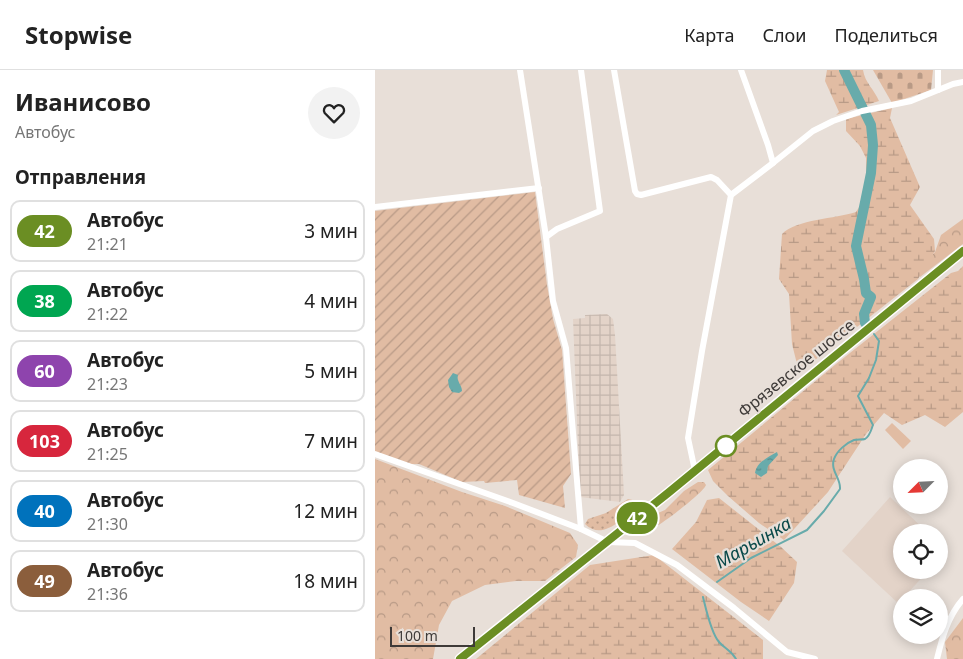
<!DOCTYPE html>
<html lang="ru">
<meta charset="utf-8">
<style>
:root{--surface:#fff;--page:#f2f2f2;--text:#222;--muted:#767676;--line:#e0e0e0}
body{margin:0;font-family:"Noto Sans",sans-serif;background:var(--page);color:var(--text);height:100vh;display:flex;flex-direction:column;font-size:19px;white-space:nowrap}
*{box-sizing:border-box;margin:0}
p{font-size:16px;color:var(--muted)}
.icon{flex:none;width:28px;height:28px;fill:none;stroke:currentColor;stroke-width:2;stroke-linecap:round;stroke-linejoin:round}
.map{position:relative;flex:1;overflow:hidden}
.drawer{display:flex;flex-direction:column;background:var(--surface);width:375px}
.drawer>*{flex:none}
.badge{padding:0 10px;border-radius:16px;font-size:18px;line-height:32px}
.needle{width:32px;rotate:246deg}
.controls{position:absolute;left:518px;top:389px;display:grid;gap:10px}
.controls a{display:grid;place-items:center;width:55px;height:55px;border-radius:50%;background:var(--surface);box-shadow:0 2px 12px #0003;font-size:25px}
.scale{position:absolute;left:15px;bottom:12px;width:85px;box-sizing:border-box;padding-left:5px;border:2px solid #3e3a38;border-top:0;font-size:14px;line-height:18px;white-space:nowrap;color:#3e3a38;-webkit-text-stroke:4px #e8dfd8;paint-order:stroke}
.map>.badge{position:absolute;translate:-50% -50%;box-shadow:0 0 0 2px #fff}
h2{padding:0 15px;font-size:19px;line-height:45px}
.round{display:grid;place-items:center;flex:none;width:52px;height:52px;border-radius:26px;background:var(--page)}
.headline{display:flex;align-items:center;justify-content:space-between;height:85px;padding:0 15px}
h1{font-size:24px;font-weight:700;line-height:38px}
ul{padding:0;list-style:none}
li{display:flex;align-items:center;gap:15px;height:62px;margin:0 10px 8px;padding:0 5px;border:2px solid var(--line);border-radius:10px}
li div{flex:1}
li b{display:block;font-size:19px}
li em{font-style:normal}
li .badge{min-width:55px;font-weight:700;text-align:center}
header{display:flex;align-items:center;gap:30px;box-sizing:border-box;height:70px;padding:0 25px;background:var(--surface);border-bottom:1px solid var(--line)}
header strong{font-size:24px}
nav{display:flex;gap:28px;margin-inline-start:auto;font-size:18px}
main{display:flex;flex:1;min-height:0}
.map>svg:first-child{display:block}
</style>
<header>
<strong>Stopwise</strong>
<nav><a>Карта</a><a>Слои</a><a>Поделиться</a></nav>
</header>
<main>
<section class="drawer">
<div class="headline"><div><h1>Иванисово</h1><p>Автобус</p></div><a class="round"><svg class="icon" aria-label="heart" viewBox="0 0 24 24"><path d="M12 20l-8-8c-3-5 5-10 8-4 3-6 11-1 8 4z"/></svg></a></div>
<h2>Отправления</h2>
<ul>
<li><span class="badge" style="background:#6b8e23;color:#fff">42</span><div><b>Автобус</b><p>21:21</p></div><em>3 мин</em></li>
<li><span class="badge" style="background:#00a651;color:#fff">38</span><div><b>Автобус</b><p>21:22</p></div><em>4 мин</em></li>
<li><span class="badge" style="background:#8e44ad;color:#fff">60</span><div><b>Автобус</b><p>21:23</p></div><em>5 мин</em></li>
<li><span class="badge" style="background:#d7263d;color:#fff">103</span><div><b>Автобус</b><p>21:25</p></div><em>7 мин</em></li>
<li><span class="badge" style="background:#0072bc;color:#fff">40</span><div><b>Автобус</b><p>21:30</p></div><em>12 мин</em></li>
<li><span class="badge" style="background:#8b5e3c;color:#fff">49</span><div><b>Автобус</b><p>21:36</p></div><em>18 мин</em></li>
</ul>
</section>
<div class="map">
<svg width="588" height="589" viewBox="0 0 588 589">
<defs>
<pattern id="industrial-grid" width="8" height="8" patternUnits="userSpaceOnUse" patternTransform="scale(1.25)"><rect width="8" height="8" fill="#e3d3c8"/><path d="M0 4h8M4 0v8" fill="none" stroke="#c4b6ad"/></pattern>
<pattern id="grass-dots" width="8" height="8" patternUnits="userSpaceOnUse" patternTransform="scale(1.25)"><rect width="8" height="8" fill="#e1bca3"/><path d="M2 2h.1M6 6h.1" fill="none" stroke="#b89a86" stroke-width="1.8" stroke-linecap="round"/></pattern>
<pattern id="forest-crowns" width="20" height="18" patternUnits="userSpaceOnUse" patternTransform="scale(1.25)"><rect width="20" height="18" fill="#e1bca3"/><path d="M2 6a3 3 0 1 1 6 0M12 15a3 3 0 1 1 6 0" fill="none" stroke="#b89a86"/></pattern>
<pattern id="wetland-marsh" width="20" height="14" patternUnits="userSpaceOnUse" patternTransform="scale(1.25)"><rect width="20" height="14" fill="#e1bca3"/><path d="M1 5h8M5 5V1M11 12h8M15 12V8" fill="none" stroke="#b89a86"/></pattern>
<pattern id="cemetery-stones" width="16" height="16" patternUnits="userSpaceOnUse" patternTransform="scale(1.25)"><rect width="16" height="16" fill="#e1bca3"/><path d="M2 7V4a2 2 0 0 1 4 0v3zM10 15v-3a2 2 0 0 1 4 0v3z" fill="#b89a86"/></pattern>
<pattern id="garden-furrows" width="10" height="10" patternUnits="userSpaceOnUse" patternTransform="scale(1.25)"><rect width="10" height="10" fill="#e1bca3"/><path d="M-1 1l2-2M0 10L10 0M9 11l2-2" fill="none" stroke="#b89a86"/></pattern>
<pattern id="water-ripples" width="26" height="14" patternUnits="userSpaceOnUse" patternTransform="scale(1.25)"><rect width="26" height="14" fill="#68abab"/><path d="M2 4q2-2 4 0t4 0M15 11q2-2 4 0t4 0" fill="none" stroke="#578c8c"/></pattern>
</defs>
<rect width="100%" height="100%" fill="#e8dfd8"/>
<polygon fill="#e3d3c8" points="515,427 552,462 526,462 526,500 554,500 529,527 526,528 526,531 524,534 467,481"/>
<polygon fill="url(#industrial-grid)" points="232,244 238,249 240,265 249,425 245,432 205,427 198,249 210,248 210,245"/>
<path fill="url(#grass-dots)" d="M253,429l9,2 1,4c-14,12 -35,37 -53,19l3,-5 18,-6z"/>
<g fill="url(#forest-crowns)">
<polygon points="588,149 588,174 545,207 542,201 560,182 566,165"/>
<polygon points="0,389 87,422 130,436 195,463 203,475 201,487 170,511 141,511 110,515 77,531 64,555 58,589 0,589"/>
<path d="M323,412h6l2,3c-3,9 -59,51 -68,51l5,-11 8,-9 14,-6 19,-19z"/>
<polygon points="588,548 588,589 572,589 570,572"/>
</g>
<g fill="url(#wetland-marsh)">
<path d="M452,0h36c2,13 11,19 16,31l-43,14 3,-3 -14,-31z"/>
<path d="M517,38l-2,10 30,69 -10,18 24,34 1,12 -17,28 -117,92 -5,-11 -4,-16 -3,-50 -10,-15 3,-45c15,-15 53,-15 74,-22l10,-16v-38l-6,-12 -14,-15v-12z"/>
<polygon points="588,196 588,342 570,357 550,345 527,355 509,343 491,364 453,422 409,470 384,453 353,426 338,411 333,400 461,294 576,203 583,201"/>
<polygon points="344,428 406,477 422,492 419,513 394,551 366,532 297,479 321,452 332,430"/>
<polygon points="279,485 388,570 388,589 101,589 215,495"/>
</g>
<polygon fill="url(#cemetery-stones)" points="498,0 558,0 556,20 517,33"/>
<polygon fill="url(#garden-furrows)" points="160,122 172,215 178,249 187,280 196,404 188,416 190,438 144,425 142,410 110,413 109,411 87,412 44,394 35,394 0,382 0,141"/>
<polygon fill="#e1bca3" points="517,353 536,371 528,379 510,360"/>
<g fill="url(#water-ripples)">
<path d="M78,303l5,2c-2,6 4,10 4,16l-3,2 -7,-1 -3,-5 -1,-7z"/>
<path d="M402,382l1,3 -10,11 -1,7 -6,4 -6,-4c2,-11 12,-15 22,-21z"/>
</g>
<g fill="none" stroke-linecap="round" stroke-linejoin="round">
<g stroke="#68abab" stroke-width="2">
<path d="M342,512l34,-24 56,-28 17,-19 16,-22c1,-11 -10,-18 -6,-30 3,-8 12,-16 20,-19 3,-1 8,0 11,-1 5,-3 6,-9 8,-14l-15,-29 11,-18 7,-18 3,-19 -5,-7"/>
<path d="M328,527c3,12 8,36 16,45 6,7 12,8 17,17"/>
</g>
<polyline stroke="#68abab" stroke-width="10" points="469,0 496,55 498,75 496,103 481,176 489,209 491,223 496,227 489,244 490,253"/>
<g stroke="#fff" stroke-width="6">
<polyline points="145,0 171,167 178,231 191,278 206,459"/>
<polyline points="239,0 260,121 262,124 266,125 336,107 342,110 356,125"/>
<polyline points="366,0 393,75 398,93 438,61 458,51 487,41 536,31 578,14 588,12"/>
<polyline points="563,0 563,20"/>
<polyline points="0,137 164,118"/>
<polyline points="171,167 182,159 225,141 206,0"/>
<polyline points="0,384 138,433 206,459 233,472 260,473 302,495 359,538 412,582 440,589"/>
<polyline points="320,401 313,368 327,281 356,125 398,93"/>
<path d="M562,589c5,-21 11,-43 26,-60"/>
</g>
<polyline stroke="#e96d6e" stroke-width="9" points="85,589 293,423 588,181"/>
</g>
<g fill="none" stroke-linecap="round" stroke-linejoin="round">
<defs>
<polyline id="line" points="85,589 293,423 588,181"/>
</defs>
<use href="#line" stroke="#fff" stroke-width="11"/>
<use href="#line" stroke="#6b8e23" stroke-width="8"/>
</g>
<circle fill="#fff" stroke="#6b8e23" stroke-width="2.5" cx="351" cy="376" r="10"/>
<g text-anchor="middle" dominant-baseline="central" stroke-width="4.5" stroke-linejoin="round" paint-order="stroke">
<g font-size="16" fill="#3e3a38" stroke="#e8dfd8">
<text transform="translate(421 298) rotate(-39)">Фрязевское шоссе</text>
</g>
<g font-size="18" font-style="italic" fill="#094949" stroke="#e8dfd8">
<text transform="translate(378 472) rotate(-30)">Марьинка</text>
</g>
</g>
</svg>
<div class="controls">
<a><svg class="needle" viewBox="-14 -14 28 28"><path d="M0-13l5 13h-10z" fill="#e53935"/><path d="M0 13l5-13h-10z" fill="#767676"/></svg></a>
<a><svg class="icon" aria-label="locate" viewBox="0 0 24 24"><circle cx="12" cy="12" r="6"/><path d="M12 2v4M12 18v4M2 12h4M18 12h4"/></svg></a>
<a><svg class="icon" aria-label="layers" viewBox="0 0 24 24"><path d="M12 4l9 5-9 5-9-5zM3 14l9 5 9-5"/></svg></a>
</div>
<div class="scale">100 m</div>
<b class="badge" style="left:262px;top:448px;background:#6b8e23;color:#fff">42</b>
</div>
</main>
